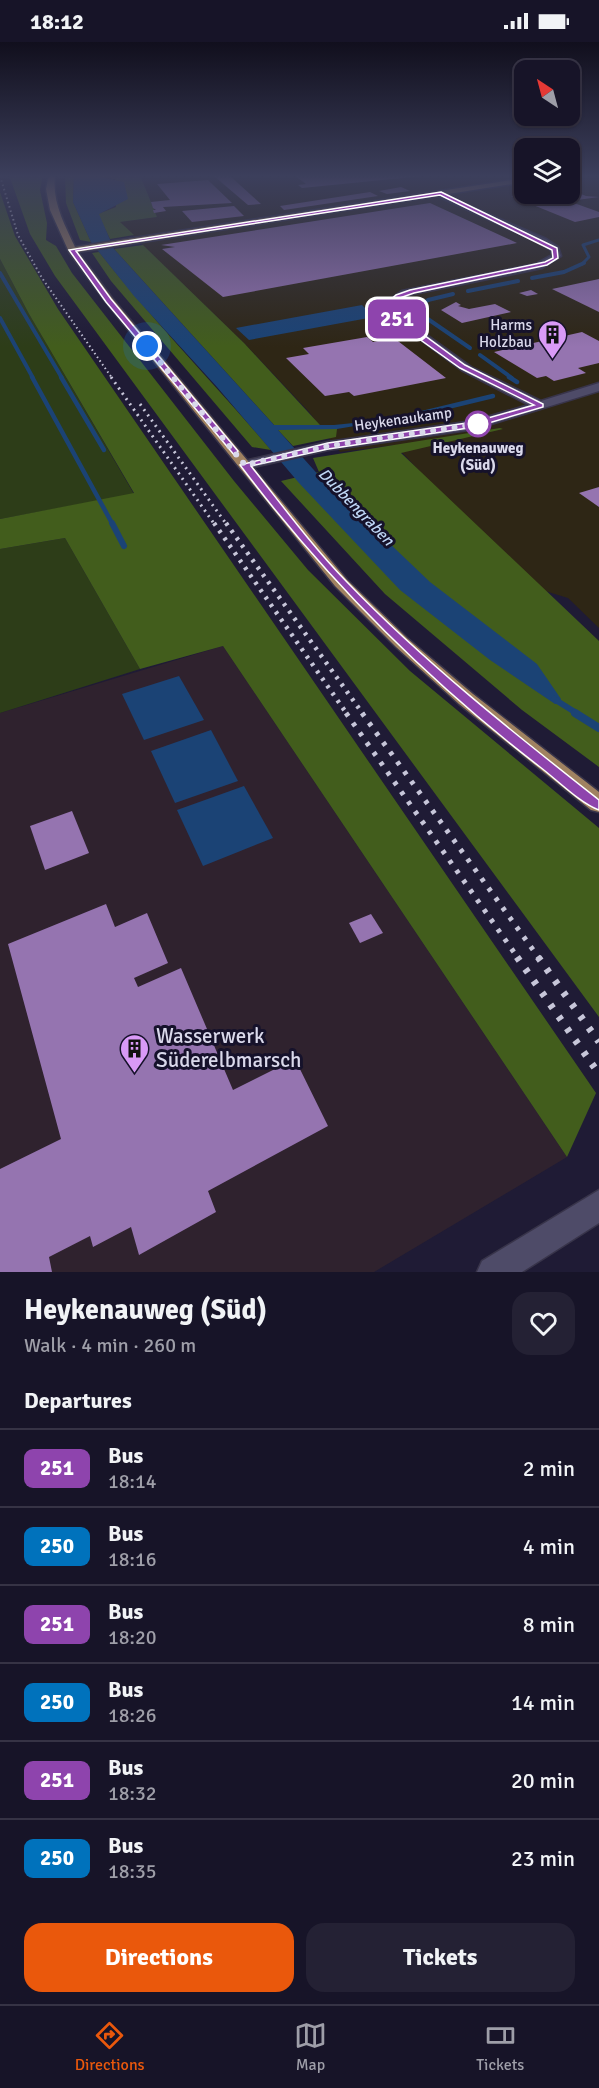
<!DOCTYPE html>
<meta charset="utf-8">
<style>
:root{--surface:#171428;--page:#242134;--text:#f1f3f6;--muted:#9e9ea8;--line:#363345;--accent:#ea580c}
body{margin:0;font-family:Signika,sans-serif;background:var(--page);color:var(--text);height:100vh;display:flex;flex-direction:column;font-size:22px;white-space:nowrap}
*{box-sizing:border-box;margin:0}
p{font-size:20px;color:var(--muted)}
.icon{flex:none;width:33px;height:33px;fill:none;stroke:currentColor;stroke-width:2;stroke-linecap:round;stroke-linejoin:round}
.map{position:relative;height:1230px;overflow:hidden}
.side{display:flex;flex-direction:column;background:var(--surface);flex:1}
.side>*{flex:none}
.badge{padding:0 12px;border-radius:9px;font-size:21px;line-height:39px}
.needle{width:39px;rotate:324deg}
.controls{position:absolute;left:514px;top:18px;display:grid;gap:12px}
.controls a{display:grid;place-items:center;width:66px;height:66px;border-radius:12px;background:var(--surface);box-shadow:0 2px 4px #0004,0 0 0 2px var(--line);font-size:30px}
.you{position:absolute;width:30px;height:30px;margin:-15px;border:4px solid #fff;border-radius:50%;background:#1a73e8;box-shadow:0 0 0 9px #1a73e833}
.map>.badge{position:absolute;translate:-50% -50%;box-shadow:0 0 0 3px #fff}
h2{padding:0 24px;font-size:22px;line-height:54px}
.round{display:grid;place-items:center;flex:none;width:63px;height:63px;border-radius:18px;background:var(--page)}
.overview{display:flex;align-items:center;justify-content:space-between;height:102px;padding:0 24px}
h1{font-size:28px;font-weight:800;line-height:45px}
.cta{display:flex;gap:12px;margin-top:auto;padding:12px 24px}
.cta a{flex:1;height:69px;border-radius:18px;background:var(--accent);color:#fff;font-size:24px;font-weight:800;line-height:69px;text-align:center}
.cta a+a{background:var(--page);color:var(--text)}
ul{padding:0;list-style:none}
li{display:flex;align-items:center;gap:18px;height:78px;padding:0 24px;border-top:2px solid var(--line)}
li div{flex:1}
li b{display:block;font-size:22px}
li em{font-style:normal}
li .badge{min-width:66px;font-weight:700;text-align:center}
.status{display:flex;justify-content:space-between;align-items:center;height:42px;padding:0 30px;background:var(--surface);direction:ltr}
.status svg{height:16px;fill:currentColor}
.tabs{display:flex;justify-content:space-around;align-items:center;height:84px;border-top:2px solid var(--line);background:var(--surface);font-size:16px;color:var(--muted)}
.tabs a{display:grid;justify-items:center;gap:3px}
.tabs .selected{color:var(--accent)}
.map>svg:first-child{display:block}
</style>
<div class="status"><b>18:12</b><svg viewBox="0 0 49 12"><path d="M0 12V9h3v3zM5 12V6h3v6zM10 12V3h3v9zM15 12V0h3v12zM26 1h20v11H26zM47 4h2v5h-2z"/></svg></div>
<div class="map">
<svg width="599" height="1230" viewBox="0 0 599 1230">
<rect width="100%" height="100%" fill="#1f1b35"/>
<polygon fill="#2e2615" points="140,133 525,133 525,152 570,152 570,133 599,133 599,586 568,556 545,549 440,451 395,403 340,410 309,370 244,301 119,180 157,175"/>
<polygon fill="#2f222e" points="223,604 567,1115 374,1230 0,1230 0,671"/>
<g fill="#2d3d18">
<polygon points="0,217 29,272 134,452 0,477"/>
<polygon points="65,496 140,627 0,671 0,507"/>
</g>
<g fill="#425d1c">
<polygon points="9,133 43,133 40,148 47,181 46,198 56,204 72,231 234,439 308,528 410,629 599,786 599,975 55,234 30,192"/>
<polygon points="65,133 74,133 73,160 91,200 80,198 66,161"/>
<polygon points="90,133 140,133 157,175 120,180 134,193 110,197 98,172 116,165 115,137"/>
<polygon points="0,150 15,194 58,267 596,1051 567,1115 223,604 140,627 65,496 0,507 0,477 134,451 29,272 0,217"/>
<polygon points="143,203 244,301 320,383 274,383 114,207"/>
<path d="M99,210c54,69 115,131 172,198l-19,-3 -141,-166 -19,-28z"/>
<polygon points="500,386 503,387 401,411 599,599 599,725 522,668 385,552 281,439 319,430 313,416"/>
<polygon points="277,387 337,387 336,395 293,404"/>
</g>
<g fill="#1b4375">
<polygon points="74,133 90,133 124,140 128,157 99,172 114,207 274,383 334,383 402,376 337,387 278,388 322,437 430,540 537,622 561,657 560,661 555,662 490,618 400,548 299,441 217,345 134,254 91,200 73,160"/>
<polygon points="362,263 374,275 249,298 236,286"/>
<polygon points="179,634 204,678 144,698 122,652"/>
<polygon points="211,688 238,739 175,761 151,709"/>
<polygon points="244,744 273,796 203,824 177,768"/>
</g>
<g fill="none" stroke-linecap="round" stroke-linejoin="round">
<polyline stroke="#1b4375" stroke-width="3" points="582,222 589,215 583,203 599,198"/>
<g stroke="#1b4375" stroke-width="4">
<polyline points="0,231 62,336"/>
<polyline points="532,236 564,230 584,221"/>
<polyline points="468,249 518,239"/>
<polyline points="453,252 428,258 417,266 422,273 470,306"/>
<polyline points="0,276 33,336"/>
<polyline points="480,313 512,336"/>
</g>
<g stroke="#1b4375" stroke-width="4.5">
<polyline points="32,335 113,483"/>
<polyline points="61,335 104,408"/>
<polyline points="509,335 517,340"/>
<polyline points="402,376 493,354"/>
</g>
<g stroke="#1b4375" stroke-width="6">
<polyline points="112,481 124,504"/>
<polyline points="554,657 578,672"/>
</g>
<polyline stroke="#1b4375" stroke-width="8" points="575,671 599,686"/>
</g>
<g fill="#9574b0">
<polygon points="229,133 261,162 248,163 214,134"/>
<polygon points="294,133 423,133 423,134 302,146 298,143 306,142"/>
<polygon points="208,138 232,161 163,165 166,169 154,171 153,168 156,168 153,166 151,160 170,158 157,142"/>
<polygon points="401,145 410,149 387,152 379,149"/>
<polygon points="370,150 378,154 284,168 280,164"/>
<polygon points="576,150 586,154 599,155 577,158 561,152"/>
<polygon points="529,152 549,152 599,170 599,175 575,180 511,154"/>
<polygon points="430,161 517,201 223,255 162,207 175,205 161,203"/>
<polygon points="234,164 244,174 192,180 182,169"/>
<polygon points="599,237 599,270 552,247"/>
<polygon points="531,248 538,252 527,254 519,251"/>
<polygon points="456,260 461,263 458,264 469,267 495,262 511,270 462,281 441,268"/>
<polygon points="582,290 599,299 599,321 578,326 586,331 554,339 546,334 537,336 494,310"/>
<polygon points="367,295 373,300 394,296 446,336 354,354 349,350 325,354 286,316 309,312 303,306"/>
<polygon points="599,445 599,465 579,451"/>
<polygon points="72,769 89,811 45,828 30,784"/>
<polygon points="106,862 115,885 147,871 168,921 134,936 138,945 181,926 233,1048 295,1017 328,1084 208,1149 216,1170 139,1213 131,1185 93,1205 90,1194 49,1215 52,1230 0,1230 0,1127 61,1097 8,902"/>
<polygon points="371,872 383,891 360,901 349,881"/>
</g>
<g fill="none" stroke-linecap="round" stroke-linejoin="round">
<defs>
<g id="minor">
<polygon points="437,150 546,197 558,205 561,214 542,226 408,253 394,263 396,271 471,325 541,359 599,341 599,349 475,387 328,408 245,427 240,426 240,420 328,400 473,379 529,363 463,329 386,272 384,262 402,249 536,222 552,213 551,208 540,201 437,154"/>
<polygon points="599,1148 599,1181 522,1230 477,1230 482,1219"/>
</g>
<path id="major" d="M49,133h6c-3,27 9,48 20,72l450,-69v4l-447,70 34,46 235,282 61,59 65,55 126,98v20l-8,-2 -132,-106 -63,-57 -61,-61 -229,-284 -37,-50 -19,-42 -4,-21z"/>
</defs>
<use href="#minor" stroke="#38344a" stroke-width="3"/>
<use href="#major" stroke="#38344a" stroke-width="3"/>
<use href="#minor" fill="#4e4b68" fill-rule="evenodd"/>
<use href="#major" fill="#a08261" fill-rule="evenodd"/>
<polyline stroke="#c7c6d9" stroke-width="2" stroke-dasharray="1.5 3" stroke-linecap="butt" points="0,134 18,193 42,236 112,336"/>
<g stroke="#c7c6d9" stroke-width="3" stroke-dasharray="2 4.5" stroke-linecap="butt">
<polyline points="111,335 215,483"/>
<polyline points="140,362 227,483"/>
</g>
<g stroke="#c7c6d9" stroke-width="4.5" stroke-dasharray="3 6" stroke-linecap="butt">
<polyline points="214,481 347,672"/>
<polyline points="226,481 363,672"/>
</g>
<g stroke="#c7c6d9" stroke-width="5" stroke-dasharray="4 8" stroke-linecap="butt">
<polyline points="346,671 518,916"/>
<polyline points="362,671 539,916"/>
</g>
<g stroke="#c7c6d9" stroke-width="7" stroke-dasharray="4.5 10" stroke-linecap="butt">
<polyline points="517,915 599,1032"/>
<polyline points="538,915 599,1000"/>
</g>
</g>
<linearGradient id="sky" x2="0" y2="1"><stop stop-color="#110f1d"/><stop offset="0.44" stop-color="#3c3f5c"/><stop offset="1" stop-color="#3c3f5c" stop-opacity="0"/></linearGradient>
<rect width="599" height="305" fill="url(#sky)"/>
<path fill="#8e44ad" stroke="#fff" stroke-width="1.5" d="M441,150l116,56 1,10 -11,7 -133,28 -14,5 -7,7 1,8 71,52 78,39v3l-68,20 -147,22 -77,17c31,39 61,80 96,116 78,81 167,151 252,218v10c-18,-6 -43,-31 -59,-43 -113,-87 -214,-188 -300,-302l88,-22 146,-21 60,-17 -74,-37 -66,-47 -6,-7 -2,-10 10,-9 14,-5 135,-28 8,-4 -1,-8 -112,-55 -364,56 35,48 127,152 -3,5 -129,-154 -37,-52z"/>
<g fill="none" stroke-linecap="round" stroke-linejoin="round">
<polyline stroke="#dad9eb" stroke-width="6" stroke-dasharray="0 10.8" points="147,304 245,423 328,404 478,382"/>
</g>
<defs>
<symbol id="building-pin" viewBox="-11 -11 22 30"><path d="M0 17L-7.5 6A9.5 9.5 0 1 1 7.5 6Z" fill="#d99af7" stroke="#16122b"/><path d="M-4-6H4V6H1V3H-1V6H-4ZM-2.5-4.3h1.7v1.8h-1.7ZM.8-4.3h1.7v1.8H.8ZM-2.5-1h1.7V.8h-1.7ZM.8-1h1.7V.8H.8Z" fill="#111"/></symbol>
</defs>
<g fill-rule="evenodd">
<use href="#building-pin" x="536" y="276" width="33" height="45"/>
<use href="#building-pin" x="118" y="990" width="33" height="45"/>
</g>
<circle fill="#fff" stroke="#8e44ad" stroke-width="3" cx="478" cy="382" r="12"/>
<g text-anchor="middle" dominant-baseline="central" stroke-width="6" stroke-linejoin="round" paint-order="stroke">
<g font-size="15" fill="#dad9eb" stroke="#16122b" text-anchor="end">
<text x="532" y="283">Harms<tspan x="532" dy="17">Holzbau</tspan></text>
</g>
<g font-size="15" fill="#dad9eb" stroke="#16122b">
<text transform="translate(403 377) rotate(-8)">Heykenaukamp</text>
</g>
<g font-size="15" font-weight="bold" fill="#dad9eb" stroke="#16122b">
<text x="478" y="406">Heykenauweg<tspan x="478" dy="17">(Süd)</tspan></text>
</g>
<g font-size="16" font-style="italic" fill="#bfd7f6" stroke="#16122b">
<text transform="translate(356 465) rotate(46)">Dubbengraben</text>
</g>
<g font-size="21" fill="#dad9eb" stroke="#16122b" text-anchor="start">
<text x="156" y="994">Wasserwerk<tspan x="156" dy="24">Süderelbmarsch</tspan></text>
</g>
</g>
</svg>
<div class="controls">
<a><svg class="needle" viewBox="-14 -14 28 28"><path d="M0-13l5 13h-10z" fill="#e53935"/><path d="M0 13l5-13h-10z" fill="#9e9ea8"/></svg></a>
<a><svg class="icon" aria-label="layers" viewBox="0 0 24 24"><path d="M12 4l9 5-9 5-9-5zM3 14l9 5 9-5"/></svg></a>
</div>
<div class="you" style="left:147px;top:304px"></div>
<b class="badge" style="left:397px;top:277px;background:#8e44ad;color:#fff">251</b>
</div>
<section class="side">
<div class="overview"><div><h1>Heykenauweg (Süd)</h1><p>Walk · 4 min · 260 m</p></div><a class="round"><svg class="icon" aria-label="heart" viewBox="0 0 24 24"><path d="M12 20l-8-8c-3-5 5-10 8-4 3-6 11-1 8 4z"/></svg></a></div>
<h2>Departures</h2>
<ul>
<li><span class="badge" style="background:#8e44ad;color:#fff">251</span><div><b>Bus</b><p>18:14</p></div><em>2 min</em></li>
<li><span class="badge" style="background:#0072bc;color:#fff">250</span><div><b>Bus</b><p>18:16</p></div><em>4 min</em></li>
<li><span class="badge" style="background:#8e44ad;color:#fff">251</span><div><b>Bus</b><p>18:20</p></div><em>8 min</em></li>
<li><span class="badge" style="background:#0072bc;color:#fff">250</span><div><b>Bus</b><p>18:26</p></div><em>14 min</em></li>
<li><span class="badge" style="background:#8e44ad;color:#fff">251</span><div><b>Bus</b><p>18:32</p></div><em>20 min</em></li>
<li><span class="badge" style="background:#0072bc;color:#fff">250</span><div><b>Bus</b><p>18:35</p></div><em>23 min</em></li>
</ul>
<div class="cta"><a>Directions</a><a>Tickets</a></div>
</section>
<nav class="tabs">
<a class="selected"><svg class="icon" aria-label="directions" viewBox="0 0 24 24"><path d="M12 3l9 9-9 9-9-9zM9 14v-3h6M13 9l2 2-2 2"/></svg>Directions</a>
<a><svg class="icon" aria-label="map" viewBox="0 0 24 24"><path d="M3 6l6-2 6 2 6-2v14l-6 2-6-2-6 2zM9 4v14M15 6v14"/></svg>Map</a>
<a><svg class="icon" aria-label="tickets" viewBox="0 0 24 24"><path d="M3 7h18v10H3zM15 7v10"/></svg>Tickets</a>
</nav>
